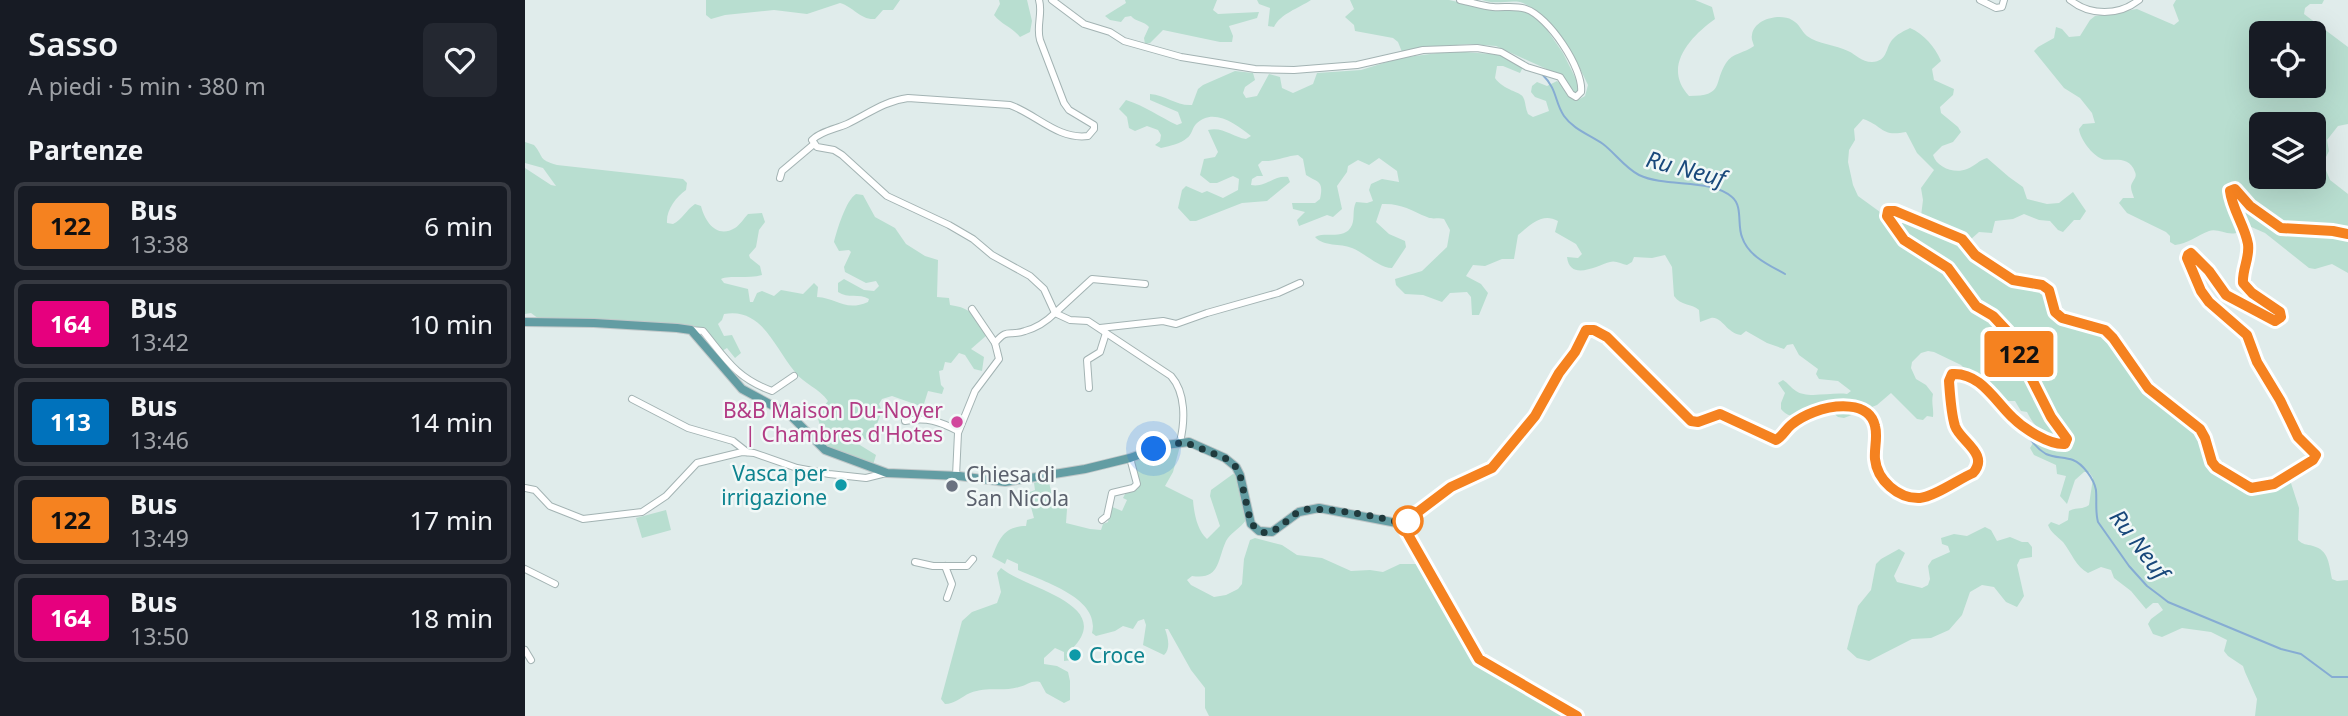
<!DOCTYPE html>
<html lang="it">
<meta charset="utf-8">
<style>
:root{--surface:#171b24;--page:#242831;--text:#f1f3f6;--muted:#9ea1a6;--line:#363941}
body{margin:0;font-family:"Noto Sans",sans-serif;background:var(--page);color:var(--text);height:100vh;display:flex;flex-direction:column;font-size:26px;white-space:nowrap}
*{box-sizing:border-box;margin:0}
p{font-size:23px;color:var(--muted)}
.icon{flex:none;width:38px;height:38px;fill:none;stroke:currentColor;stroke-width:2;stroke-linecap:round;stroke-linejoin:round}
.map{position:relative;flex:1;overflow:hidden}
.panel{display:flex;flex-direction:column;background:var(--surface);width:525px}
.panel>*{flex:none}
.badge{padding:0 14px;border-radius:5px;font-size:24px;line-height:46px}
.controls{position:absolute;left:1724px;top:21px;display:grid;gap:14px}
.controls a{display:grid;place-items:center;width:77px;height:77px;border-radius:10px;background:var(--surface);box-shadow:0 7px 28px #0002;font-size:35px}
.you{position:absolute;width:35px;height:35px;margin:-18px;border:5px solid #fff;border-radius:50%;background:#1a73e8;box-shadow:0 0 0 10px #1a73e833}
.map>.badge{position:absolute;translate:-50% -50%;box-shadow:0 0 0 4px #fff}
h2{padding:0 28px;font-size:26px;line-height:63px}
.round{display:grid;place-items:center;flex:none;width:74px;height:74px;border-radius:10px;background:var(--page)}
.headline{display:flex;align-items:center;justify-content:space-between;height:119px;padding:0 28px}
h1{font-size:33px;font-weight:600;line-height:52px}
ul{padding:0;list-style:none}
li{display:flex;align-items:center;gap:21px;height:88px;margin:0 14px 10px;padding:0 14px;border:4px solid var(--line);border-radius:10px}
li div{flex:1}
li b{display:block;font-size:26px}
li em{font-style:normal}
li .badge{min-width:77px;font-weight:700;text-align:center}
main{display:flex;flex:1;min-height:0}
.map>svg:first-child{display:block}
</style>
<main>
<section class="panel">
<div class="headline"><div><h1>Sasso</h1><p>A piedi · 5 min · 380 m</p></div><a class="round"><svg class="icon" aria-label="heart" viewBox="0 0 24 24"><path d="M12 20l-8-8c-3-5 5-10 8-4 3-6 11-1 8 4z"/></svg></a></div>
<h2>Partenze</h2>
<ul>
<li><span class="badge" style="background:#f58220;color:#111">122</span><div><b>Bus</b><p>13:38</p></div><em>6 min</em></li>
<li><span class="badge" style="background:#e6007e;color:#fff">164</span><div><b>Bus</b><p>13:42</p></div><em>10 min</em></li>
<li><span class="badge" style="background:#0072bc;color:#fff">113</span><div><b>Bus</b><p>13:46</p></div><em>14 min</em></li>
<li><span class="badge" style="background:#f58220;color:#111">122</span><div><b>Bus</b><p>13:49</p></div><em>17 min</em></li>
<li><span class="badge" style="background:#e6007e;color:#fff">164</span><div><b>Bus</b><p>13:50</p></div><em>18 min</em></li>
</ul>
</section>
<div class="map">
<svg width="1823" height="716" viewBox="0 0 1823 716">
<rect width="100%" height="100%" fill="#e0eceb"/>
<g fill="#b8ded0" fill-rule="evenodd">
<path d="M181,0h194l-7,10h-10l-8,9c-15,1 -21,-12 -35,-16l-33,11 -33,-4 -49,5 -14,4 -5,-4z"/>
<path d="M474,0h28l5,21 -2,11 -10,5c-8,-10 -18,-12 -26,-22l6,-11z"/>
<path d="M600,0h92l-4,10 5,4 41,-2 -2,6 -28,8 4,10 -1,6h-12l-57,-12 -13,13 -5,1 -1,-6 5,-11c-5,-6 -13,-5 -18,-11l-6,1 -4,5 -11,-2 -5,-4 21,-13z"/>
<path d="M732,0h54c-12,8 -31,14 -37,27l-6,-1 2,-18 -11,-4z"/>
<polygon points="825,0 924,0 969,10 986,9 1002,12 1016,21 1038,53 1054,85 1053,91 1050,93 1037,76 971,46 945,44 891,48 877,52 873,42 868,38 830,31 829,25 820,17 829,9"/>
<path d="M957,0h213l17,7 3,12c-25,18 -53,48 -26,77 36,0 24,-13 37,-33 6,-10 19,-10 28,-17 -1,-4 -3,-7 -2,-11 2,-16 28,-22 40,-15 8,4 9,11 15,16 11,8 29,9 41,15 9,4 13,11 24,11 16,-1 13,-13 20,-22 5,-6 12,-9 18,-12 14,6 25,19 31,33l-9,8 2,11 20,9 -1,6 -13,12 1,6 17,14 3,5 -8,10 -11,4 -9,9c4,13 22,19 34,14 8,-3 12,-9 20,-11l22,19 14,10 4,12 20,5 12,-1 14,-11 13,19 -6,9h-6l-11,12 -5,-2 -8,-9 -11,-1 -15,-6 -11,5 -18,2 -3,12 -13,-1 -9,8 -49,-24 2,-16 -2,-12 13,-18 -17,-17 -11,-21c-26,5 -22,-6 -43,-13l-9,10 1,11 -6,10 -1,12 5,23 5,11 22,16 30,36 38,26 22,30 23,16 12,12 53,101 -2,5c-15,-4 -22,-12 -29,-26l-6,-1 -6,-10h-12l-10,-13 -20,-10 -12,-13 -27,-13 -6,-1 -7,2 -9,9 -1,6 5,11 10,6 7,9c-2,9 1,15 0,23l-6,-1 -4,4 -6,-1 -26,-26 -14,12 -33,13 -6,-1 -13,-11c-15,5 -32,18 -44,3v-6l4,-10 -7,-10 5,-3c5,3 8,8 13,11 11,8 35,1 51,3l4,-3 -13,-10 -19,-2 -3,-5 2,-5 -19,-14 -6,-11 -6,1 -3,4 -17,-6 -21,-12 -5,4c-15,-2 -19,-19 -30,-17 -4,1 -7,3 -11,4l-1,-12c-8,-7 -18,-4 -25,-14l-2,-29 -7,-12 -13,3 -18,-1 -2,5 -5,3c-5,-1 -12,-5 -17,-3 -12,3 -40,20 -43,-5l11,1 4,-4 -6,-10 -21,-12 3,-11c-16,-9 -28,4 -40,14l-4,24h-12l-17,7 -12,-1 -7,11 15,8 7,9 -9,22h-7l-1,-18 -4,-5 -17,1 -8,9 -19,-7 -18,-1 -9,-9 -1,-6 27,-8 25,-24 3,-17 -6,-11c-6,-2 -11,1 -17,-2 -17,-7 -26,-14 -45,-13l-6,18 13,12 16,7 1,6 -14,21c-13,0 -27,-15 -40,-20 -12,-5 -28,-1 -37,-11 11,-6 30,4 37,-12 3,-7 0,-15 4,-23l11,1 6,-2 -4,-11 2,-6 11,-5 17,3 -2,-11 -18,-13 -10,7 -11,-5 -10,6 -1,6 -10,14 5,23 -9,8 -6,-2 -28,11 -2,-6 8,-8 -12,-3 -1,-6h23l5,-4c4,-19 -2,-16 -14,-24l-3,-16 -5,-4c-13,1 -23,7 -36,6l-4,4 5,11h-6l-5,3 -1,6c14,3 23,-10 37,-8l2,5 -23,19 -25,2 -46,18h-6l-12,-13 4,-18 4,-4 16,7 5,-2 16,7 15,-8 1,-11 -6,-3 -16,7h-7l-10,-8 4,-16 11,-2 3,-5 -10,-22c14,-4 25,7 38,9l5,-3c-15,-12 -38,-29 -55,-12 -4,4 -4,11 -9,14 -6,6 -18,8 -26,10l-6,-3 5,-4 1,-6 -3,-5 -11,-4 -12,5 -6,-3 -2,-11 -8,-8 7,-9c19,6 34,17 51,25l5,-2 -4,-11 -28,-12v-6c16,1 26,12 42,11l6,-16 5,-4 32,-14 18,2 2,7 -10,7 -2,6 3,5 11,-2 12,-22 11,3 2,11 11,5 20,-9 4,-11 44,-3 39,-12 53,-7 50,4 20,12 -3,6 -17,-7h-6l-2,12c8,12 26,14 28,19 3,5 2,11 5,17l5,3 16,-6 -3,-10 -11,-4 -4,-5 1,-6 5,-4 10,4 10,-5c9,6 9,16 19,20l9,-5 3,-11c-13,-28 -37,-73 -68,-83 -12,-2 -25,3 -38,-2z"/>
<path d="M1651,0h148l-2,4h-12l-5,4 -1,6 44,33v77l-10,2 -11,14 2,11 -6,12 7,17 18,14v37l-60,-5 -32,-18 -20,-21 -9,2c-3,16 14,27 12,43 -11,5 -20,-4 -30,-1 -11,4 -22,13 -34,14l-5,-3v-6l-4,-4 -39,-19 -8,-10 4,-5h11c-1,-4 -3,-7 -3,-11 0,-6 7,-9 4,-15 -6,-18 -24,-10 -33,-13 -10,-4 -22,-20 -23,-30l4,-5 12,-1 -3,-10 -12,-15 -16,-10 -30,-37 4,-4 16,-9 2,-11 6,2 7,8 11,-1 10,-16 5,-4 42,-7 37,16 5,-4 -6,-16zM1736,33h52v53h-52zM1736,124h52v53h-52z"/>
<path d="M0,142l9,3c11,13 3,14 23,20l126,14 4,4 -1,7c-10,7 -20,20 -19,33l6,1c9,-4 13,-14 22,-20l6,2c4,16 16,33 34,22 5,-3 9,-10 13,-14l14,-1 3,9 -6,8 -3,17 -7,8 1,3 10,8 2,9c-14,4 -33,0 -41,4l3,4 24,6 2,13h3l4,-9 5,-2 12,5 7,-6 22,4 11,-11 4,4 -1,10c20,1 28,15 51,5l1,-3c-10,-6 -21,0 -31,-7v-9l6,-4 20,11 10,1 5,-5 -3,-5 -10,2 -21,-11 -1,-5 7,-15 -2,-2 -10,1 -5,-9c3,-12 12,-42 22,-48l7,1 12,22 20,11 11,16 19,12 13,4 -1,37 12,1 1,7c23,3 25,12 37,30l-16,14 13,8 -2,14 -8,-2 -9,-14 -6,-2 -8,10 -6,-1 -2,8 -4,1 2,14 3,3 -2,6 -14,-3 -5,16 -31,-11 -10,3 -3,5 3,7 -5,13 6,7 -4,7 -8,-4 -4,6 -8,-4 -4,6 21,13 -3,10 -47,-18 -9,-32 11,-14c-9,-13 -24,-17 -33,-29 -21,-25 -33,-65 -71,-58l-2,6 -4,4 6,12 8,-1 9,18 -6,5 -8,-10 -5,3 -21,-23 -6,-2 -156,-7 -8,-6 -6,1v-146l26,17 5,1 -13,-18 -18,-5z"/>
<polygon points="1710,195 1756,231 1805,233 1823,238 1823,273 1807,264 1790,269 1784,268 1740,233 1724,226 1709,198"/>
<path d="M1379,219c15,6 48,17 58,26 17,14 31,28 51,38 10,4 21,1 31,7 11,6 6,25 17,31 14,8 32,4 45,14 16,13 26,36 39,51 11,15 31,25 45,37 16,13 11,37 28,49 28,20 41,25 72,8l9,28 -1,32c5,5 8,4 15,6 16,4 16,19 19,33l5,2 11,-1v136h-93l2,-17 -12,-27 -2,-6 -15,-10 -4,-5 3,-11 -16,-8 -29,-4 -20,9 -9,-3 -5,-10 3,-5 12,-9 -5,-7h-5l-7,6 -15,-18 -17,-13 -3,-8 -10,-3 -13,6c-12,-6 -17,-21 -25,-31 -6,-6 -12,-9 -15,-17l3,-3 8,3 9,-5 1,-9c7,-4 13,-1 20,-6l4,-27 -4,-6h-5l-9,8 -8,24 -7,-8 6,-20 -9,-2 -1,-9 -22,-10 -4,-7 3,-5c12,-4 22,9 35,4 5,-10 -2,-15 -7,-23 -19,-29 -31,-61 -50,-90 -8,-13 -24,-22 -35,-33 -10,-10 -16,-24 -26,-34 -15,-16 -47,-19 -51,-44z"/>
<path d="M655,446l-7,26 -8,14 28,14c1,13 4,30 14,39l13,-13 -10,-30 1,-6 22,-16 3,1 10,45c-5,8 -16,13 -20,21 -9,20 -6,39 -34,35l-5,4 4,5 23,12 12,-2 12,-6 4,-5 2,-25 6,-19 5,-2 27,7 15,10 25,3 29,13 19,-1 13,2 17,-8h18l55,93 12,10 34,19 25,19 3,-3 25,14h-363l-4,-8v-20l-14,-18 -23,-41h-3c3,8 6,20 -1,26l-21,-10 3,-20 -2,-6 -6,2 -5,8 -10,-3 -8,5 -19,5 -4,-3c9,-35 -50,-52 -74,-63v-6l-11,-5 -2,5 -13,-7c7,-18 12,-31 34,-31l1,-6 7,-2 -3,-11 -6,-1 -3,-11 13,-5 -1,-7 14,-4 5,19 15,-2 -2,27 24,6 11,1 2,-6 5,-2 2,-16 12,5 5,-11 -4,-2 3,-6 12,-3 -4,-30 38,-12z"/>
<polygon points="141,510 146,530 117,538 111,518"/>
<polygon points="1460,527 1466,530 1472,541 1485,537 1497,542 1503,542 1507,547 1507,557 1495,559 1492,565 1499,596 1492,607 1481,602 1469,587 1457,585 1445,592 1437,615 1424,630 1406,638 1387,639 1344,661 1332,658 1322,649 1333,606 1346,590 1351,564 1356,559 1374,549 1380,553 1369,576 1372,582 1397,588 1403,585 1405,579 1403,566 1407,560 1425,552 1423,546 1417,544 1416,538 1429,534 1442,536"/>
<path d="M476,568c25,21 115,36 71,81v11l-8,1v-9l-9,-4 -11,10v6l13,2 11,6 2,9v19l-6,3 -18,-10 -6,-11c-9,-2 -12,3 -21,5 -16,5 -31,-1 -49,6 -9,4 -15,11 -25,11l-4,-5 21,-78 10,-9 25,-9 4,-11 -4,-19z"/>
</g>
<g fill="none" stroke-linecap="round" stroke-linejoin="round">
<g stroke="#86acd3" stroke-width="2">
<path d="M1017,74c16,16 12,27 22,42 9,13 26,19 39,28 12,9 22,24 36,31 27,13 71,3 93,22 11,9 5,28 10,40 6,19 27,28 43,37"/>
<path d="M1499,430c6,10 12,18 22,24 9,4 18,3 27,6 10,4 21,19 23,30 1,11 -1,21 2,32l31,44 18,20 12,9 9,7 113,47 20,5 31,23h16"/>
</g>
<defs>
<g id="minor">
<path d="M514,0c4,13 -3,26 1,40l24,63 5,7 25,15v4l-6,7c-30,4 -52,-22 -78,-31l-102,-7c-24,3 -40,16 -61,26 -11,5 -26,7 -35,16l5,7 17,3 8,5 45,41 62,29 24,14 19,16 38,21 14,13 11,24 37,-34 53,5"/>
<path d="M527,0l32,24 26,8 14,9 57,16 74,12 39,1 63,-5 66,-15 54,-2 24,4 26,15 33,10 11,17 5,3 5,-5c3,-23 -33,-76 -55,-83 -12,-4 -22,-1 -33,-2 -11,-1 -22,-5 -33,-7"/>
<polyline points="1455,0 1471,8 1477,7 1479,0"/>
<path d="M1545,0c20,16 49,16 69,0"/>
<polyline points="255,178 257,171 289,144"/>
<polyline points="447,309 470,343"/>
<polyline points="575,328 638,321 651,324 682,313 753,293 775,283"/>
<path d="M166,330l12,1c23,28 33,47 69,60l22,-15"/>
<polyline points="564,388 562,360 575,352 581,333"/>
<polyline points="107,399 163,428 208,441 222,452"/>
<path d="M380,421c22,-4 34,0 53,10"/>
<path d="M431,476l2,-43 17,-42 24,-32 -4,-16c13,-16 14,-6 30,-12 11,-3 22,-10 30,-18l15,7 18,1 83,55c15,17 14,45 9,66"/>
<polyline points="0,488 10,490 25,506 58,519 117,512 141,496 172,463 217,452 229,453 272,468 304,474 341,478 361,473"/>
<polyline points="577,520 582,516 587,493 608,488 612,484 605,458"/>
<path d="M877,524l49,-37 41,-19 13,-14 39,-52 15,-29 16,-21 7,-19 8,-4c29,10 76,68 101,92l7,1 22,-8 56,26c7,-4 9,-10 15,-15 8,-7 18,-12 29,-15 17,-6 50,-7 55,16 3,11 -1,22 0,33 2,21 23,40 44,39 15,-1 40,-19 54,-25 17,-19 -13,-32 -18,-47 -4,-13 -5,-31 -6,-45l3,-7c28,-2 43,27 60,43 12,12 37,28 53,27l2,-5 -16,-22 -43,-85 -15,-16 -17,-10 -28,-38 -44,-28 -17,-24 1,-6 7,1 67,28 13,16 38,25 29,5 7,5 6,22 7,6 43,12 8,8 35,50 52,42c6,10 6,25 14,34 4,6 12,9 18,13 28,17 36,12 63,-5 8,-5 17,-10 21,-17l-18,-18 -18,-37 -23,-38 -10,-27 -38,-33 -8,-11 -14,-32 1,-4 3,-2 18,18 17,23 49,27 6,-4 -1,-5 -28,-19 -9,-10c-1,-14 7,-25 5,-39 -3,-18 -16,-35 -18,-53l5,-2 15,17 31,22 52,3 15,4"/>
<polyline points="390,562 408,566 442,566 448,559"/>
<polyline points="420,566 427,584 422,598"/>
<polyline points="0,569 30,584"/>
<polyline points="0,650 6,660"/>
</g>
<polyline id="major" points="0,322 69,323 152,328 166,330 217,389 265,415 300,450 362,473 434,476 480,482 560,469 605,458 641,445 664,442 700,458 711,467 715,475 726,524 734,531 747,532 774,512 794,508 877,524 954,659 1052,716"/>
</defs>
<use href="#minor" stroke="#a3b3b3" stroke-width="8"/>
<use href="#major" stroke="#c1c8c9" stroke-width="10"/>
<use href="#minor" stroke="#fff" stroke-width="6"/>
<use href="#major" stroke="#639da3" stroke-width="8"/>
</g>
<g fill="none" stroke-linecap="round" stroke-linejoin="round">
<defs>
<path id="line" d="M1052,716l-98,-57 -77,-135 49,-37 41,-19 43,-52 24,-43 16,-21 11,-22h8l13,7 84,84 7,1 22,-8 56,26c7,-4 9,-10 15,-15 7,-6 15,-10 23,-13 19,-7 55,-12 61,14 3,11 -1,22 0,33 2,21 23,40 45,39 14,-1 39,-19 53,-25 17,-19 -13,-32 -18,-47 -4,-13 -5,-31 -6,-45l3,-7c28,-2 43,27 60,43 12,12 37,28 53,27l2,-5 -16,-22 -43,-85 -15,-16 -17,-10 -28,-38 -44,-28 -17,-24 1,-5h7l67,28 13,16 38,25 29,5 7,5 6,22 7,6 43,12 8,8 35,50 52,41 5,9 7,24 4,5 35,21 23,-4 39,-24 3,-5 -18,-18 -18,-37 -23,-38 -10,-27 -38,-33 -8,-11 -14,-33 1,-3 3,-2 18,18 17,24 49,26 6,-4 -1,-5 -28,-19 -9,-10c-1,-14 7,-25 5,-39 -3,-18 -16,-35 -18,-53l5,-2 15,17 31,22 52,3 15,3"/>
</defs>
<use href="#line" stroke="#fff" stroke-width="16"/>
<use href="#line" stroke="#f58220" stroke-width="10"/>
<path stroke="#203a3d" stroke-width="7" stroke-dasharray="0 12.6" d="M629,449l30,-7 41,16 11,9 4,8 11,49 14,9c17,-2 23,-18 38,-23 13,-4 86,7 99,14l6,-3"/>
</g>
<circle fill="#d1479c" stroke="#f1f8f7" stroke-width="2.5" cx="432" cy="422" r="7"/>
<g fill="#0f9aa8" stroke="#f1f8f7" stroke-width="2.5">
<circle cx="316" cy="485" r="7"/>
<circle cx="550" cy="655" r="7"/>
</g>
<circle fill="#6b7280" stroke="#f1f8f7" stroke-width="2.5" cx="427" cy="486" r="7"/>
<circle fill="#fff" stroke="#f58220" stroke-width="3.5" cx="883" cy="521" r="14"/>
<g text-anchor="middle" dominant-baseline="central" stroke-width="5" stroke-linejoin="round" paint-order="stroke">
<g font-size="21" fill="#b23c85" stroke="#f1f8f7" text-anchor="end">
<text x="418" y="410">B&amp;B Maison Du-Noyer<tspan x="418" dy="24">| Chambres d'Hotes</tspan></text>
</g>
<g font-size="21" fill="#0d838f" stroke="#f1f8f7" text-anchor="end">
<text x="302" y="473">Vasca per<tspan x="302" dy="24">irrigazione</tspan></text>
<text x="564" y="655" text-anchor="start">Croce</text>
</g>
<g font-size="21" fill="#5b616d" stroke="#f1f8f7" text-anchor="start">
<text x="441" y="474">Chiesa di<tspan x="441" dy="24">San Nicola</tspan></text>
</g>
<g font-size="23" font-style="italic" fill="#18487b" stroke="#f1f8f7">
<text transform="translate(1161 168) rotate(15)">Ru Neuf</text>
<text transform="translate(1615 544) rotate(53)">Ru Neuf</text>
</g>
</g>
</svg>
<div class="controls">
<a><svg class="icon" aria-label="locate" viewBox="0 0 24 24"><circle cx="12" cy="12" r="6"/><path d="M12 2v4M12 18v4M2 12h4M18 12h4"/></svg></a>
<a><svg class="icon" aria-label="layers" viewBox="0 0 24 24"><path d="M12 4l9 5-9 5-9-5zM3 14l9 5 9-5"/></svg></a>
</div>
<div class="you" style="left:629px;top:449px"></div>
<b class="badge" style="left:1494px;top:354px;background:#f58220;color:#111">122</b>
</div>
</main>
